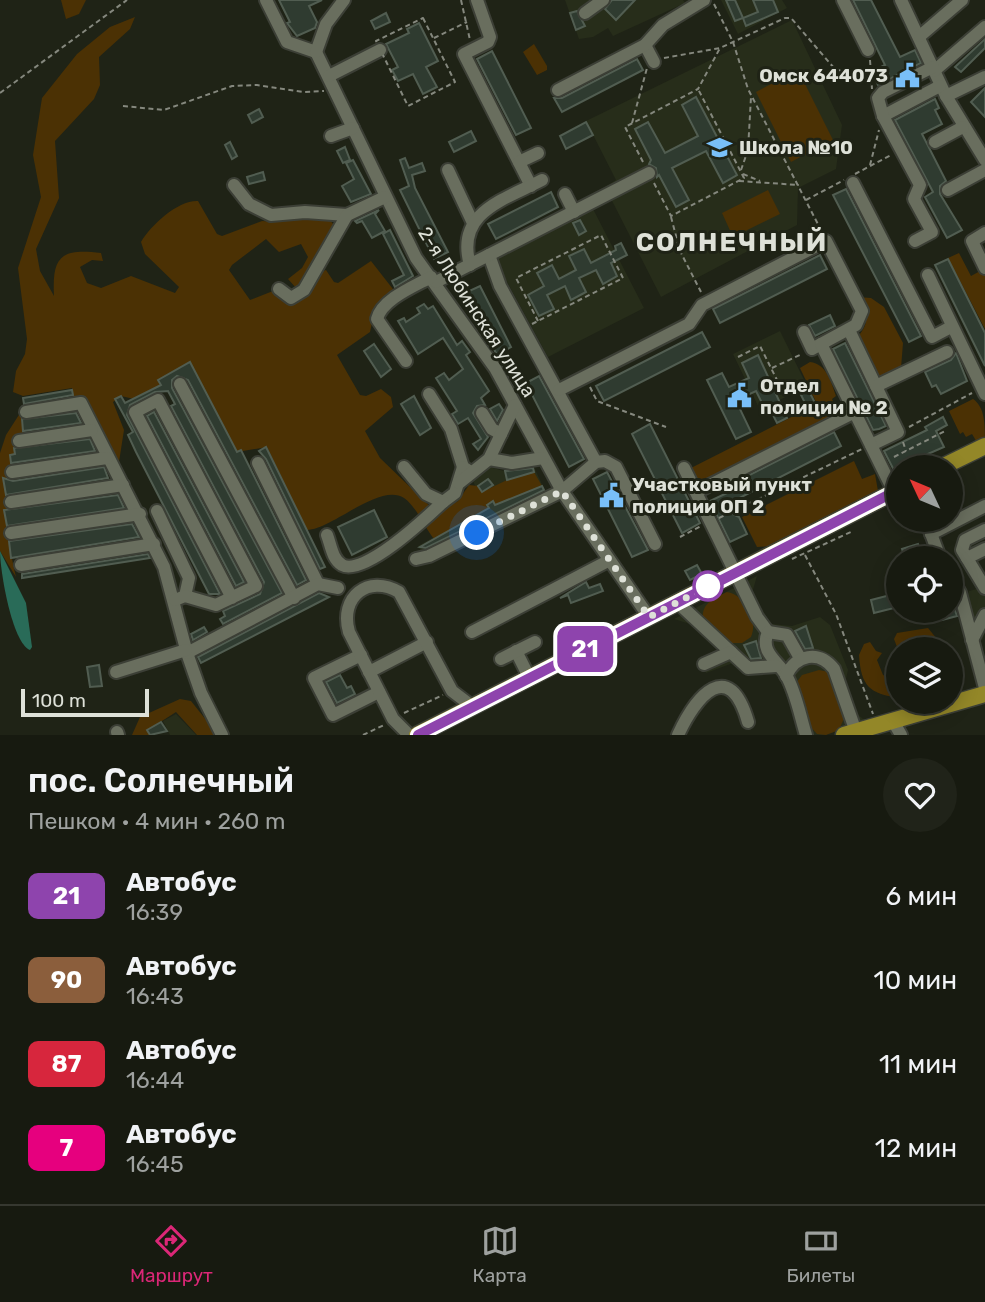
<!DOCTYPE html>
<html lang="ru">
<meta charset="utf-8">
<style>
:root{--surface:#171a10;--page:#202319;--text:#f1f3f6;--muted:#9ea19f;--line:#363830;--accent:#db2777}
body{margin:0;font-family:Rubik,sans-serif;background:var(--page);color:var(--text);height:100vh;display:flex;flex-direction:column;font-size:26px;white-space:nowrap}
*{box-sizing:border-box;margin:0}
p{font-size:23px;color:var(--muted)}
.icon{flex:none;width:38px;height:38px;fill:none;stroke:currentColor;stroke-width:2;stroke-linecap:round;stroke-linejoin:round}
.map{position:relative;height:735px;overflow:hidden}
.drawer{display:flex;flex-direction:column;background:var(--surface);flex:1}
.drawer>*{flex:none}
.badge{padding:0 14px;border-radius:10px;font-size:24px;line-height:46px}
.needle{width:46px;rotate:314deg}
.buttons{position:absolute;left:886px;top:455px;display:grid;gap:14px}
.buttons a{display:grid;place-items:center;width:77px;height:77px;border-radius:50%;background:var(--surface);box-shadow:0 4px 18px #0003,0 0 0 2px var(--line);font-size:35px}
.scale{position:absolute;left:21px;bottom:18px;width:128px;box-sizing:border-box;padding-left:7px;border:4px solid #dee1d8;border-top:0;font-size:19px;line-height:24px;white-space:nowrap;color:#dee1d8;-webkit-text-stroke:5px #1f2316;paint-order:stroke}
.you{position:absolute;width:35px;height:35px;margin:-18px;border:5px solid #fff;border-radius:50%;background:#1a73e8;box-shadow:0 0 0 10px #1a73e833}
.map>.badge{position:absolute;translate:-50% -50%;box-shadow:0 0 0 4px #fff}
.round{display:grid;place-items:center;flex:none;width:74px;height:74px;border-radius:37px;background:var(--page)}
.overview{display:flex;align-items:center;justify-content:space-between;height:119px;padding:0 28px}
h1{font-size:33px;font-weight:600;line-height:52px}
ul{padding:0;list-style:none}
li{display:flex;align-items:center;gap:21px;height:84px;padding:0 28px}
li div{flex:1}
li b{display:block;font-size:26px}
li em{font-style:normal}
li .badge{min-width:77px;font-weight:700;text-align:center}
.dock{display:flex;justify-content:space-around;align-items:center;height:98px;border-top:2px solid var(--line);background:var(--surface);font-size:19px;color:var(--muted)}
.dock a{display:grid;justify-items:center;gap:4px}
.dock .active{color:var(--accent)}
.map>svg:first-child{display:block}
</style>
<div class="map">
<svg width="985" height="735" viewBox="0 0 985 735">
<rect width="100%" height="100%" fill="#1f2316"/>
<g fill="#272d1a">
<polygon points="565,0 683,0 685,3 613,36 608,28 593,37 579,39"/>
<polygon points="721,0 782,0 787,8 738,34"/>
<polygon points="792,20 842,125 836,169 798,188 797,225 661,297 605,187 616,180 586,121"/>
<polygon points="592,207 644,308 548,357 494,258"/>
<polygon points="780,331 807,386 760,410 733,354"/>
<polygon points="532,463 547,495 424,556 418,546 485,508 473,481 486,466 504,471"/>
<polygon points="757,576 752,593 771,624 792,626 820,617 830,625 848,670 845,683 855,712 863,719 870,721 824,735 797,735 797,722 779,677 773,673 753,672 733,663 706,673 702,664 722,651 690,624 674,619"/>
<polygon points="985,587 985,632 982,641 972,625 965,603 969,591"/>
<polygon points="176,714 196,735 170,735 163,721"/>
</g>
<g fill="#4b3104">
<polygon points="61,0 86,0 79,14 66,19"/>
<path d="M135,17l-5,12 -31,28 1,28 -6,14 -39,42 4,57 -23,51 4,22 14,25c-2,-39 6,-48 47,-43l2,8 -11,-1 -12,7 7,16 14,5 30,-12 44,17 4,-6 -34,-33 -4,-12c10,-17 37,-42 57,-41l19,33 5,2 40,-15 16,1 37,-7 13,3 6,7 -18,40 -19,24 -9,-10 14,-11 6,-11 -7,-13 -22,8 -13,-13 -34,26 -3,5 21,30 23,-9 21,12 9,-5 18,-26 5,-2 8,12 4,1 33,-22 25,32 -22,21 -4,18 -33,23 23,40 6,1 15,-7 10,8 2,10 -28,24 15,27 57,55 21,-12 11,-16 9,1 4,6 25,-12 27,-8 8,14 -46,21 -4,-5 -5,2 2,4 -55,31c-9,-11 -18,-33 -30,-41 -24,-16 -71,31 -97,32l-40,-83 -30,5 -47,-90 -32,18 3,5 -27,14 -13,-3 -8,6 11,28 -5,32 -46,-63 -1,-11 -49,8 -10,-4 3,-21 9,-17 2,-15 -9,-71 23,-71 -8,-42 9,-57 35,-44 33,-27z"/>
<polygon points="534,44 547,66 547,70 537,75 523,52"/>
<polygon points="798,70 833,140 791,162 756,92"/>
<polygon points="768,190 780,214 733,237 722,213"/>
<polygon points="959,253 971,276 982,270 985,274 985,329 948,258"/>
<path d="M858,297l13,1 13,9 19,36 -2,25 -18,11 -10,-7 -16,-34c14,-17 10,-23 1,-41z"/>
<path d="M810,362c17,2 21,20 26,34l-4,3 6,13 -140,76 -9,-19 128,-65 -17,-36z"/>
<path d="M973,399c12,8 12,26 12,41l-7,4 -6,-10 -6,3 -3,-5 -3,2 -11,-23z"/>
<path d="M24,407l-3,12 3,16c-24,38 -19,97 -8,142l-16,-26v-98l6,-18z"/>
<polygon points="854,461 862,479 875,474 878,491 771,546 757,547 742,517"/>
<path d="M727,592c18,3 32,28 24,45l-9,6h-12l-27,-24c-2,-16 12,-21 24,-27z"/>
<polygon points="928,628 945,649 897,647 894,639 897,633"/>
<path d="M870,642l6,9 6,2 -5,7 6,15 6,2 9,-12v33c-28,-5 -37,-11 -39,-43l5,-11z"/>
<polygon points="819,670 829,672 845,716 839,730 826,735 817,734 807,723 796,683 802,675"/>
<polygon points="180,699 191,701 218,735 197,735 176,712 148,730 150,735 132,735 140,717"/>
</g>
<path fill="#296b58" d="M0,551l26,52 6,44 -2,3c-18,-7 -30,-79 -30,-99z"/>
<g fill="#2f3b30" stroke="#515d51" stroke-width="2">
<polygon points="279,0 322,0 309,6 317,22 315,28 297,36 287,23 290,22"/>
<polygon points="612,0 635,0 616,20 605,9"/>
<polygon points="726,0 735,0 743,18 735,21"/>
<polygon points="753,0 773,0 778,12 746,26 743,18 758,12"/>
<polygon points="853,0 871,0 900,57 915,50 921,63 878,85 871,72 885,65"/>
<polygon points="577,11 585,26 576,30 570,13"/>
<polygon points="386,13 390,22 375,29 371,21"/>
<polygon points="419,23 438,61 426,67 437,87 423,94 413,74 398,81 392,70 398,67 386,44 409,33 407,29"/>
<polygon points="985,39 985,48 961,72 955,67"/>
<polygon points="492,51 531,128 516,135 477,59"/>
<polygon points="637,59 643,70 562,112 554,98 562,98"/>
<polygon points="985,88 985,117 971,102"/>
<polygon points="696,97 737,175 723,183 706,151 672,168 689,200 676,207 659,175 657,177 656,168 649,164 651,160 635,129 648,122 665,153 698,136 682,105"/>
<polygon points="935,99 939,108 935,110 942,124 922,134 946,181 940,186 940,194 962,230 947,238 925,197 933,192 895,120"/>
<polygon points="259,109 263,117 252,123 248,115"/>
<polygon points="586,122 593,135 566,149 560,136"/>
<polygon points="471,131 476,141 454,152 449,142"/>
<polygon points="230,142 237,156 232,159 225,145"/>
<polygon points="345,147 350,160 343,163 337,151"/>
<polygon points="405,158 409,168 422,163 425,171 412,175 415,188 448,252 434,259 400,190 409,186 400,160"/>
<polygon points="353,160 371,194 351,202 342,186 354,179 346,163"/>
<polygon points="263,172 265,180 249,184 247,177"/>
<polygon points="846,189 921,336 909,342 833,195"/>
<polygon points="551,192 558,207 496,239 488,224"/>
<polygon points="379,210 375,214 385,231 372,238 362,221 357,223 355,221"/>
<polygon points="580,220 586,231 579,235 573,223"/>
<polygon points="390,230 413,276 395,287 392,281 404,275 383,234"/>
<polygon points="621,243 627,255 611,263 617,276 603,284 596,270 579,278 586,292 571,300 565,286 547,295 554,309 539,316 528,295 544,286 537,273 552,265 559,279 576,270 569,256 584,249 591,263 616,250 615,246"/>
<polygon points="820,255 827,269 720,323 713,309"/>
<polygon points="948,259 985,333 985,366 935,265"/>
<polygon points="480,286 511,347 497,355 465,293"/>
<polygon points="424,304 428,309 433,306 457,345 462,341 470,352 466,355 489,391 481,398 485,405 477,406 473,413 488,437 478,450 473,444 481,439 468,418 458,424 452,414 457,411 436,378 444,373 449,380 463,369 443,338 418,354 398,321 404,318 406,322 420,313 417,308"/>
<polygon points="830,315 835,326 815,336 809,325"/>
<polygon points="702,332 710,347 604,401 596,386"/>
<polygon points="845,343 886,426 879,429 873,430 833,349"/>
<polygon points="374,344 391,369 381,377 364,351"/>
<polygon points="956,353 967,381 941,394 936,385 932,387 925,372 951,360"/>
<polygon points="758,355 787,418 777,423 767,403 763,405 756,391 743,397 745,401 738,405 751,432 736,439 707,380 722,373 729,387 749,378 742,363"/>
<polygon points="190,362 237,452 241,450 306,580 297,585 188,380 177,376 172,380 172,388 282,593 223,624 220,619 225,616 223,611 260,594 264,582 171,406 175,404 168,391 155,392 130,405 127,415 220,594 209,594 136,452 128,435 133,432 115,399 121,396 125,403 161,385 158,380"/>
<polygon points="539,376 584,459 569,467 526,383"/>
<polygon points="72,390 73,395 24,404 23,398"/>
<polygon points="809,391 815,403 807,407 801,395"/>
<polygon points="414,396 431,428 420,435 401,404"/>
<polygon points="499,404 503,410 497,421 490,409"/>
<polygon points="154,412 244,582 236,586 147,416"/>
<polygon points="76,413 81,423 23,431 22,419"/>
<polygon points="943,417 947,425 936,431 944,447 898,467 898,478 884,451 927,430 925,427"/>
<polygon points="650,424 700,523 682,533 632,434"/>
<polygon points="834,432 841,446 720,508 739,517 747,534 730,542 710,501 727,493 724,488"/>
<polygon points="90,439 95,451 11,463 10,455 15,454 14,448"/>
<polygon points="266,447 325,567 320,569 266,459 259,451"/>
<polygon points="104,467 108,478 6,495 3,478 13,481"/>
<polygon points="533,468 534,472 507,480 505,471"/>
<polygon points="607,472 648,550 632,557 593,479"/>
<polygon points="488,479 493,485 482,492 478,486"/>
<polygon points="542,486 544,490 426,548 420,547 489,508 487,505 493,501 495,505"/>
<polygon points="118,495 124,508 7,526 4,510"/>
<polygon points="374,510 387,537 352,555 338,527"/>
<polygon points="132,524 139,537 11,558 9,541"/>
<polygon points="918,544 921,554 905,558 902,549"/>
<polygon points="148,554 150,558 22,578 22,574"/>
<polygon points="697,565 702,574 690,580 685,571"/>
<polygon points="586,582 589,588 600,584 603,591 571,603 568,595 560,598"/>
<polygon points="319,593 329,597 201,663 198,657"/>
<polygon points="898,593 898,607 874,613 871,600"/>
<polygon points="950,596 957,616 942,620 939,611 950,611"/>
<polygon points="806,626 813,648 805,649 795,631"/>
<polygon points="204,627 207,632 193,640 191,634"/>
<polygon points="756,641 761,658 751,659 744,645"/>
<polygon points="99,665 102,686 90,687 87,667"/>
<polygon points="340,675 347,688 351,686 355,694 337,703 326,682"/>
<polygon points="161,722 167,731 150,735 147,730"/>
</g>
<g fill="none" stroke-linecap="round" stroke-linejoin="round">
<defs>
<g id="minor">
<polyline points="266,0 287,42 316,52"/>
<polyline points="477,0 490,37 488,42 464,54 531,186"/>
<polyline points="843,0 868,50"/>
<polyline points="901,0 946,96 985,160"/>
<polyline points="585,13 603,0"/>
<polyline points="920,36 962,0"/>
<polyline points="645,45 654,62"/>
<polyline points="316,52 416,258 495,368 562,491 649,617"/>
<polyline points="316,52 326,24 344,0"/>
<polyline points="934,71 985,27"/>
<polyline points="329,76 380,50"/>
<polyline points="558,90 645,45 663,25 704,0"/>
<polyline points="946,96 985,77"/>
<polyline points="883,116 940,86"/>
<polyline points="331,136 353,128"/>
<polyline points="935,142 963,127"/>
<polyline points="519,162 538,153"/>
<polyline points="448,170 473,223"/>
<polyline points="853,183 932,337 951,327"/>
<polyline points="234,185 249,204 271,215 305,212 347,215 385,197"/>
<polyline points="948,190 985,170"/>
<polyline points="565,194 574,212"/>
<polyline points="985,233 972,241 985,268"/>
<polyline points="915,241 932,232 914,199 920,185 883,116 878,98 883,92 933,67"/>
<polyline points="489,255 500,286 596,462"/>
<path d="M470,265c-15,-53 34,-65 72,-85"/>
<polyline points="928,275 985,394"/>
<polyline points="436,282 649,173"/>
<polyline points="279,289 291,298 304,290 347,215"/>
<polyline points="849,330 898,432 871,445"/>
<polyline points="804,332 812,349 821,344"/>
<path d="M406,361l-29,-42c5,-20 38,-33 54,-42"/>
<polyline points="180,384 294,598"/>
<polyline points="876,386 947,352"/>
<polyline points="559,390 689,324 702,305 826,241 862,311 856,325 821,344 894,492"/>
<polyline points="429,394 451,429 463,467 469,471"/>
<polyline points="26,412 81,403 164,567 187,653 201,693 222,735"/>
<polyline points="482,413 492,429 501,434"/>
<polyline points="19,441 92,430"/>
<polyline points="489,459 512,463 543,458"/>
<polyline points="258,463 318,584"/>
<polyline points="404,467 426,494 443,502 455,493 463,467"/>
<path d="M684,468l73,149 11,15c-9,20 10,29 18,43 10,17 14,41 20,60"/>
<polyline points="12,472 107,458"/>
<polyline points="459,483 489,459 515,405"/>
<polyline points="696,492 855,412"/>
<polyline points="11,502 123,485"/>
<polyline points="157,511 189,578 185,596"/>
<polyline points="926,520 940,558"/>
<polyline points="985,530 965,540 962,550 985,588"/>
<polyline points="11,533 140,514"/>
<polyline points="931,534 985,506"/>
<path d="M327,535c4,10 5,24 15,30 22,12 85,-48 101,-63"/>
<polyline points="967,558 985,549"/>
<polyline points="416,559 429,556 562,491 596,462 605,461 616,467 655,544"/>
<polyline points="21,565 154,544"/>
<polyline points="950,575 960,593 985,688"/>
<polyline points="175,600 185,596 216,605 256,586 158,400 135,412 232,598"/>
<polyline points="677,602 748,668 776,666"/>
<polyline points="472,632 608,561"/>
<polyline points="768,632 787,635 800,658"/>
<polyline points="972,640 985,615"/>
<polyline points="516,651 529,677"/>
<polyline points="187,653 318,584 338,588"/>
<polyline points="361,655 314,678 333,715 379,692"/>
<polyline points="501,659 535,642"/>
<polyline points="704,664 731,652"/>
<polyline points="116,672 186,650"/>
<polyline points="369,672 427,642"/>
<path d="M786,676c10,-22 33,-26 48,-7l22,63"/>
<polyline points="893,721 901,735"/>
<polyline points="117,732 118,735"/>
<path d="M409,735l-16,-16 -44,-87c-10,-35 19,-58 50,-40l53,99 21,16"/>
<path d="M678,735c18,-39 51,-79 70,-13"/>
</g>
<g id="major">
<polyline points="942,467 985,446"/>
<polyline points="417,735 898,490"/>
<polyline points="844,735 985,694"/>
</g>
</defs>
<use href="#minor" stroke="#3c3f36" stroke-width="16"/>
<use href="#major" stroke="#3c3f36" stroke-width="19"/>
<g stroke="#85887e" stroke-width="2" stroke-dasharray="5 3.5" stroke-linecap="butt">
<polyline points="461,0 470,40"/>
<polyline points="714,4 733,42 748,89 822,232"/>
<polygon points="423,18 455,82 408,106 376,41"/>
<polyline points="434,38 467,22"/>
<polyline points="664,58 720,48 785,18 791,18 834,68 871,84"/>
<polyline points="870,60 872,89"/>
<polyline points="0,93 127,0"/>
<polyline points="123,106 164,110 232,86 257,85 304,92 324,91"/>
<polyline points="632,123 647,68"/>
<polyline points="643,162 625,127 698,89 720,48"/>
<polyline points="870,165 879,130"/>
<polyline points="741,170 748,150 751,97"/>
<polyline points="743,174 760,181"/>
<polyline points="855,174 891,155"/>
<polyline points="739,181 799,185"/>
<polyline points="654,183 671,216 744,178 698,89"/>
<polyline points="806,200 844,180"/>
<polyline points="671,217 680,251 701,292"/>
<polyline points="532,324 623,278 601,235 516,278 538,321"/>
<polyline points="738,357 760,346 784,394"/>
<polyline points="772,368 802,354"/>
<polyline points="590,387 597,401 666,427"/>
<polyline points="909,427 972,393"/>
<polyline points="903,442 906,451"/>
<polyline points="894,457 947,430"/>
<polyline points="719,518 862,449"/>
<polyline points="680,537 701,526"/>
<polyline points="805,555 836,614 873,714"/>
<polyline points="792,559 853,531"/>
<polyline points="404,713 443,695"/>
<polyline points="363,735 384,725"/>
</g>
<use href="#minor" stroke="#696e5e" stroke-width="12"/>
<use href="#major" stroke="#938728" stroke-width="16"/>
</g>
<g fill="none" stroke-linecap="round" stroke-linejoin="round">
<defs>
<polyline id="line" points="418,735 898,490"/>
</defs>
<use href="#line" stroke="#fff" stroke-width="16"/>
<use href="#line" stroke="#8e44ad" stroke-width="10"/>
<polyline stroke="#dee1d8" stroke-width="7" stroke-dasharray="0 12.6" points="477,533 562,491 649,617 717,582 708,586"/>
</g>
<defs>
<symbol id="civic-bare" viewBox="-9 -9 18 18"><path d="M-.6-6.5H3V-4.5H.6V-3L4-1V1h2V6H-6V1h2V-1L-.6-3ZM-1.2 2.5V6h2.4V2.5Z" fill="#79bff8" stroke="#1f2316" stroke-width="2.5" paint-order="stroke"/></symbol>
<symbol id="school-bare" viewBox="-9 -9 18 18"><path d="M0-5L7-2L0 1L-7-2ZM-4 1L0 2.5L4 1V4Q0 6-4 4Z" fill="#79bff8" stroke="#1f2316" stroke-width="2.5" paint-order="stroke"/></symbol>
</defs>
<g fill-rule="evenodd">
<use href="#civic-bare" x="890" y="58" width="35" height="35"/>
<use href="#school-bare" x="702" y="130" width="35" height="35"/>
<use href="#civic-bare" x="722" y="378" width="35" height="35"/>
<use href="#civic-bare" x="594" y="478" width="35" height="35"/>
</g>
<circle fill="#fff" stroke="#8e44ad" stroke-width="3.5" cx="708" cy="586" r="14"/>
<g text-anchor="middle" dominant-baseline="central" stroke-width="6" stroke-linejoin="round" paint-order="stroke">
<g font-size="19" font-weight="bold" fill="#dee1d8" stroke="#1f2316" text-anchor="start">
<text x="888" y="75" text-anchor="end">Омск 644073</text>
<text x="739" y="147">Школа №10</text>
<text x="760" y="385">Отдел<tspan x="760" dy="22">полиции № 2</tspan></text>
<text x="632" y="484">Участковый пункт<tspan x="632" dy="22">полиции ОП 2</tspan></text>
</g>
<g font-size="19" fill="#dee1d8" stroke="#1f2316">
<text transform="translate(477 312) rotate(57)">2-я Любинская улица</text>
</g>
<g font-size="26" font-weight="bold" letter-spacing="2" fill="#dee1d8" stroke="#1f2316">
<text x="732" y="242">СОЛНЕЧНЫЙ</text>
</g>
</g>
</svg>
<div class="buttons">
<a><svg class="needle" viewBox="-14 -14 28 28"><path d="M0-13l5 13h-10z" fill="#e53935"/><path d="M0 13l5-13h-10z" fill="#9ea19f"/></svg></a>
<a><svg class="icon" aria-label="locate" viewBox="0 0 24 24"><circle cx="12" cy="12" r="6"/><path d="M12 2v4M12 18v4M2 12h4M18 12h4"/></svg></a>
<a><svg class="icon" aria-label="layers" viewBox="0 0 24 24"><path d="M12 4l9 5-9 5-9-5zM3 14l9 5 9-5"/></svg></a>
</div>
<div class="scale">100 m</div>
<div class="you" style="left:477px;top:533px"></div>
<b class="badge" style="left:585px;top:649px;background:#8e44ad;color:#fff">21</b>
</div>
<section class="drawer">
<div class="overview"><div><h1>пос. Солнечный</h1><p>Пешком · 4 мин · 260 m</p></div><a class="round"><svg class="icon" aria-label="heart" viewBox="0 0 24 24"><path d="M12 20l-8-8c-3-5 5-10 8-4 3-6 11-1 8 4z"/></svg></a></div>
<ul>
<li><span class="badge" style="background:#8e44ad;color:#fff">21</span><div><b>Автобус</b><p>16:39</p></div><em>6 мин</em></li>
<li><span class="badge" style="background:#8b5e3c;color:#fff">90</span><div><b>Автобус</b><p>16:43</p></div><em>10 мин</em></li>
<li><span class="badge" style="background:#d7263d;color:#fff">87</span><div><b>Автобус</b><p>16:44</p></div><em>11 мин</em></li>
<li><span class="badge" style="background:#e6007e;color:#fff">7</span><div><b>Автобус</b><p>16:45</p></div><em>12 мин</em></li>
</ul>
</section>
<nav class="dock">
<a class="active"><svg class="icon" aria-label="directions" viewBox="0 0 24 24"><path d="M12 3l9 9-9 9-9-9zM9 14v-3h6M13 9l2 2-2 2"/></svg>Маршрут</a>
<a><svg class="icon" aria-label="map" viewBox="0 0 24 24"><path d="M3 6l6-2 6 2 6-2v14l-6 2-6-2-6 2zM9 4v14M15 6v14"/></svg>Карта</a>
<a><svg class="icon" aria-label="tickets" viewBox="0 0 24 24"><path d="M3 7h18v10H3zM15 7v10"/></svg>Билеты</a>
</nav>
